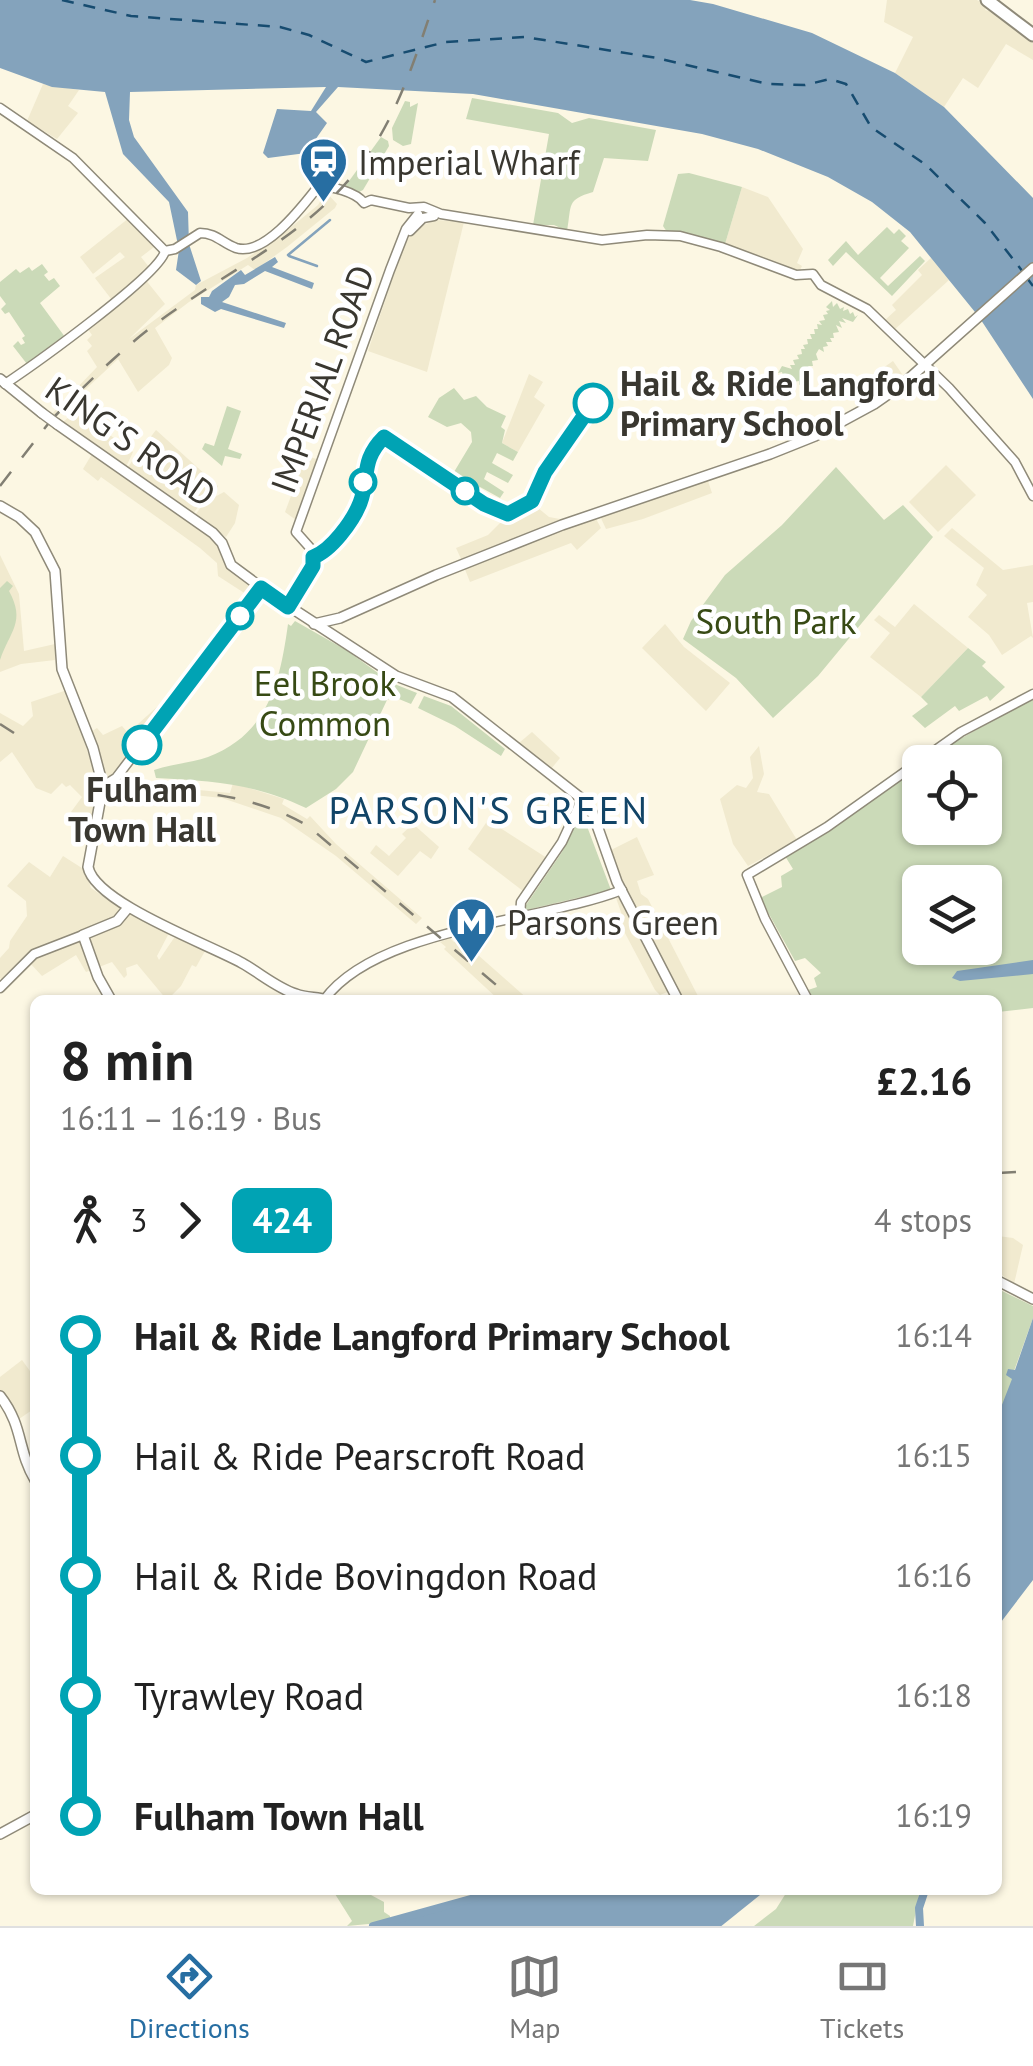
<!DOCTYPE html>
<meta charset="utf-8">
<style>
:root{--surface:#fff;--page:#f2f2f2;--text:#222;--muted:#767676;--line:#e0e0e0;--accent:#276ea2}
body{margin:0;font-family:"PT Sans",sans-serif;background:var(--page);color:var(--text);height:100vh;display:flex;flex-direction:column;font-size:38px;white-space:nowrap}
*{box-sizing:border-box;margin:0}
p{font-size:32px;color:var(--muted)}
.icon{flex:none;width:55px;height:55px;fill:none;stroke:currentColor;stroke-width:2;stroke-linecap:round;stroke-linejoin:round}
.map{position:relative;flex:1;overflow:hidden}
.drawer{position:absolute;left:30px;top:995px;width:972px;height:900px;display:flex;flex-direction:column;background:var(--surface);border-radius:15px;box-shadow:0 2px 8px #0004}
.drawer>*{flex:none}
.badge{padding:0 20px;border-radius:15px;font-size:35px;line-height:65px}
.fabs{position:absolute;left:902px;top:745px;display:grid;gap:20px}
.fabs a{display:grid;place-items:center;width:100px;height:100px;border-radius:15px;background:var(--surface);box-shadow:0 2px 8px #0004;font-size:50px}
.map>.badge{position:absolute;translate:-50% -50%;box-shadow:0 0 0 5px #fff}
.legs{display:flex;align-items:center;gap:15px;height:110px;padding:0 30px;font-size:32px}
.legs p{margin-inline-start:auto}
.overview{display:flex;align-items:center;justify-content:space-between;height:170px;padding:0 30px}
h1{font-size:55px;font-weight:700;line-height:75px}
ul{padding:0 30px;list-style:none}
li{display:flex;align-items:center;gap:35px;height:120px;font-size:38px}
li i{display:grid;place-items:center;width:15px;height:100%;margin:0 12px;background:currentColor}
li i::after{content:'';width:25px;height:25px;margin:-12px;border:8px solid;border-radius:50%;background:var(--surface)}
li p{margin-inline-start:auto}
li:first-child i{background:linear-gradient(#0000 50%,currentColor 0)}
li:last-child i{background:linear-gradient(currentColor 50%,#0000 0)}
.menu{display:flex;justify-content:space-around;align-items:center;height:140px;border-top:2px solid var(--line);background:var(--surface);font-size:28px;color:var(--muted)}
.menu a{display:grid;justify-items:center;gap:5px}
.menu .current{color:var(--accent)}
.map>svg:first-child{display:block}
</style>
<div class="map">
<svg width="1033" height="1926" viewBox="0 0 1033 1926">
<rect width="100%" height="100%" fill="#fcf7e3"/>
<g fill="#f1eacf">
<polygon points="887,0 977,0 987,6 985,10 994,12 1033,43 1033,60 1006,44 978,88 963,78 944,107 895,73 913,37 884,22"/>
<polygon points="43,84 79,90 68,106 78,113 57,139 27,121"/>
<polygon points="742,187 768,197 803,249 797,263 802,266 799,272 725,244"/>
<polygon points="326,192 337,204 335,208 287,247 255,270 248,265 189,302 155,328 172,358 169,365 138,392 118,359 56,417 52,414 97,367 87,351 92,346 87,340 92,335 87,328 145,279 165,304 129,339 195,290 196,285 247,258 284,233 318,205"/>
<polygon points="129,218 154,247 141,257 149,267 112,300 95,278 125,257 120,252 93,274 80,257"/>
<polygon points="436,220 464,222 427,372 368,351 404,245 416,228"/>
<polygon points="931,258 949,280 894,330 884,321 896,310 892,305 922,275 918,270"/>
<polygon points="893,361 902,374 869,402 859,385"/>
<polygon points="529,374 543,382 534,397 545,405 518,452 502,443"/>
<polygon points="77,411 133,452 126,467 64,425 64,421"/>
<polygon points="156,430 218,486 216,493 204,499 193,514 127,468"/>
<polygon points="92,454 221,543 221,557 226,564 256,585 252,598 218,576 217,563 200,548 101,477 98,481 83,469"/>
<polygon points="306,456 320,460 296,520 285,512"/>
<polygon points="946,465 976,495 938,532 909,502"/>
<polygon points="707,478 712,493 643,519 606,529 600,516"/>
<polygon points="224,492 239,505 235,523 226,537 195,515 205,502"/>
<polygon points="532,503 549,517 560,519 558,524 462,561 456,548 488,535 506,517 526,510"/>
<polygon points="595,517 601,528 577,550 571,543 470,582 464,567"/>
<polygon points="952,528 1003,570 1033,565 1033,602 1027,603 1033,638 1031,636 1002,655 989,635 968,617 987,595 976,585 984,568 944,536"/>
<polygon points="0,555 19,594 24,651 55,644 55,660 21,664 0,672"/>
<polygon points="914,604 968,648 921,697 870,657 890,633 874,620 879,615 895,627"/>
<polygon points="665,624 684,647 730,683 706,711 642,648"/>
<polygon points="67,690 99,786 96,811 85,820 71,812 82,797 70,785 66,787 62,783 51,794 36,788 12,752 0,762 0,713 23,726 33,716 31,702"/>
<polygon points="167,698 170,705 137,748 110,779 105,777 91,732 97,728 103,735 122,726 128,733"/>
<polygon points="532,732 560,758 551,769 520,746 519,743"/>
<polygon points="759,746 764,774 757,792 769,794 797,840 748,866 733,844 720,799 737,785 746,788 753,778 750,757"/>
<polygon points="233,783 284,799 282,804 307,819 310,816 336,844 422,918 416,924 336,856 281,818 222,798 146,790 146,785 230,793"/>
<polygon points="488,820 547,858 523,891 468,849"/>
<polygon points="413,824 439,847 431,859 420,851 398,876 370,853 376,845 389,856 406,838 402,834"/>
<polygon points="637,837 654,875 637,881 641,894 648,899 700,1000 680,1000 618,874 611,850"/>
<polygon points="63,856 85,870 91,888 123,910 138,912 169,933 157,956 159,960 174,938 179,937 205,951 196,967 192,965 181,986 167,1000 137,964 126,968 127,975 124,978 112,962 86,972 76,955 42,976 30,963 0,992 4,982 0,978 0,958 9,948 10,941 27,916 26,901 7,886 29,862 50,877"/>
<polygon points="616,898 622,898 670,991 660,995 655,990 617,918 622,915"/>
<polygon points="450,938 454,942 461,940 529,1000 499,1000 444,949 446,947 440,942"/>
<polygon points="998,1236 1013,1238 1023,1245 1014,1284 998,1272"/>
<polygon points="22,1360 35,1378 35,1408 19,1419 0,1392 0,1377"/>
</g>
<g fill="#cbdab8" fill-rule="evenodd">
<path d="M472,98l86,15 14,10 17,-5 67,12 -8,31 -44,-3 -11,34c-27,8 -21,12 -26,39l-13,-6h-21l16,-91 -83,-15z"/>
<polygon points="405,101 410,102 410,107 418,103 411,144 403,146 393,140 392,128"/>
<polygon points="381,137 388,141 389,146 363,190 357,193 344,188"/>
<polygon points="689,173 742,187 725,244 667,232 663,226 678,174"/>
<polygon points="887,227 894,234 899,229 906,236 901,241 909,248 880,278 888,286 920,256 925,261 892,296 846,252 833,266 828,260 846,241 858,255"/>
<polygon points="42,264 48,272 44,275 49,281 54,278 60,286 40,303 65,337 27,364 13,346 18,341 21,345 25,343 22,338 25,336 9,312 5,314 1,309 6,304 0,296 0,282 16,269 20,273 29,267 32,271"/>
<polygon points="832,301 833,307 837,303 840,309 844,307 843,311 848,309 850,314 853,312 855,317 858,315 853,322 842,318 846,323 839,321 842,328 836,325 839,332 833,333 834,338 830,338 832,342 826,342 828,346 823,347 824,352 819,349 816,354 818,360 812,361 813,366 808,366 811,370 805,370 806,376 800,374 808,383 803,389 805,383 799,385 799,381 793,382 791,377 788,379 789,375 783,376 782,372 778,373 782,366 792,369 790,365 795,365 793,360 799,359 797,355 802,354 801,349 805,349 803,345 808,344 807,339 812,339 810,334 815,334 814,329 818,329 817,324 822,325 819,321 825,320 823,315 828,314 826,311 830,310 826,307"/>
<polygon points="454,388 464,400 476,396 487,407 506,416 501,427 505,430 502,443 518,452 513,461 497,453 492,463 513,475 508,483 487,472 484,479 504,492 500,498 480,487 476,494 451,477 472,442 471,432 461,423 447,427 428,417 439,398"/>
<polygon points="227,406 241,411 228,449 242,454 240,459 225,456 222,466 202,449 205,443 214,446"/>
<polygon points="836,467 884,520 903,505 933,537 818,676 773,718 736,678 683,639 691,621 725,575 782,525"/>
<path d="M7,581l6,5 -4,5c17,31 1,40 -9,69v-72z"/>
<path d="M295,621l51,29 46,33 25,10 -6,11 -17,-7 -7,3 -34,72 -17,17 -30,19c-52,-25 -94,-27 -150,-30l-2,-8c17,-6 37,-7 54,-13 60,-23 72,-74 80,-133l3,2z"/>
<polygon points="968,648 986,662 982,666 1005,687 990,701 987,696 959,711 955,706 925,728 912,716 928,704 921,697"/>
<polygon points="424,696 451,706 505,749 501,756 455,726 418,708"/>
<path d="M1033,698v310l-35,4v-12h-186l-4,-10 9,-3 -3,-9 7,-5 -16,-15 -10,3 -35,-63 22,-11 -1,-11 12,-7 -8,-13 135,-89v61h65v-66h-57l16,-8v-6zM920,882h65v66h-65z"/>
<polygon points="582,813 611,890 522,911 562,852"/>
<polygon points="998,1289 1033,1306 1033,1318 1014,1371 1014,1379 998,1415"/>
<polygon points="347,1890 370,1890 371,1895 384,1902 384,1912 390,1916 390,1922 347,1926 352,1921 335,1894"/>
<polygon points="788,1890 920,1890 913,1926 754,1926 776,1909"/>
</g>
<g fill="#84a3bc">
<polygon points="0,0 690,0 713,4 812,33 895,73 944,107 1033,198 1033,399 979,317 910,232 872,202 828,177 758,149 702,134 473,94 338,87 316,112 327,123 306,153 268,158 263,153 277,109 311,111 326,87 130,92 129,120 134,137 188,212 189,244 201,281 196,285 176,270 179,250 169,202 123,154 105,92 52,87 0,68"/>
<polygon points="275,257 278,262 272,267 314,283 312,289 265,271 244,284 235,285 229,297 222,302 286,323 284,328 221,309 215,312 201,304 201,297 209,297 212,291 241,270 245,275"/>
<polygon points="1033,960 1033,974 960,981 952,978 957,971"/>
<polygon points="1033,1318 1033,1580 998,1626 998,1415 1012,1379 1006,1375 1008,1369 1015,1370"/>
<polygon points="503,1890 760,1890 715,1926 373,1926"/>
</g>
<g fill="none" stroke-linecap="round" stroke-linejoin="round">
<g stroke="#84a3bc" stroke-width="2.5">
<polyline points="288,255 330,220"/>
<polyline points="289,256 317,266"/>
</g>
<g stroke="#84a3bc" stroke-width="8">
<polyline points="373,1926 503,1890"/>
<polyline points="715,1926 760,1890"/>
<polyline points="920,1926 919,1908 925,1890"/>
</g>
<g stroke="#174c70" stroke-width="2.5" stroke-dasharray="12 10" stroke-linecap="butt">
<polyline points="62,0 131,16 280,27 309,35 366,62 446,42 525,37 657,58 768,84 805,85 830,79 846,84 871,127 926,165 985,223 1023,272"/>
<polyline points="1027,278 1033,286"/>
</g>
<defs>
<g id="secondary">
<polyline points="0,108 73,158 165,251"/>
<polyline points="410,231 423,218 434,216"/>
<path d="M165,251l10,-2 25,-16c16,0 22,10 36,15 28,9 66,-41 81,-60 13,-4 40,5 47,15l7,-3 38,8 15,-1 17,7 161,26 45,-5 33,1 41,11 75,28 17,-1 8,11 46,24 82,79 66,74 18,34"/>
<path d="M5,384c27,-18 155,-109 160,-133"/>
<polyline points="288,607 314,561 312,550 296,532 390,270 406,229 418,214"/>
<polyline points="103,786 116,778 261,588"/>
<polyline points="520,916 521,902 562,842 582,799"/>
<polyline points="0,988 34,954 83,935"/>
<path d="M324,1000c53,-73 217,-78 298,-110"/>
<polyline points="808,1000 765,919 747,875 827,827 961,732 1033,694"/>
</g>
<g id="primary">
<polyline points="0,379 42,413"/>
<polyline points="57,424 213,533 222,543 231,565 270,594 396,676 452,697 582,799 593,814 617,882 678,1000"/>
<path d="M0,506l19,11 16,15 20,39 7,98 31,79 10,38 -15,81c7,36 120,77 154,96 18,10 35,25 54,31 10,4 21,3 31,6"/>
<polyline points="314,624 340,618 436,575 562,525 770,454 815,436 874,404 904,383 1033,268"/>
<polyline points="111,1000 98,977 83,935 117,921 127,909"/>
<polyline points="998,1281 1033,1299"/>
<path d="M0,1396c24,31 17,54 35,84"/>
<polyline points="0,1834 35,1815"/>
</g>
<polyline id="highway" points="987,0 1033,35"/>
</defs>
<use href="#secondary" stroke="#8f8a79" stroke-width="11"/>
<use href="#primary" stroke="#8f8a79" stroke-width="12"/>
<use href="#highway" stroke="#8f8a79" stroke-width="15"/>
<use href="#secondary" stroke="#fff" stroke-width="8"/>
<use href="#primary" stroke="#fff" stroke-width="9"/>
<use href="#highway" stroke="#fff" stroke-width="11"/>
<g stroke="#827f73" stroke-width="2.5" stroke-dasharray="18 18" stroke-linecap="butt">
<path d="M55,416c37,-38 76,-76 120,-106 64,-45 136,-79 185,-144 38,-50 55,-108 75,-166"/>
<polyline points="0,486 48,424"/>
<polyline points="0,724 14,733"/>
<path d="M146,787c59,5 110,9 162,39l206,174"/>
<polyline points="998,1173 1033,1171"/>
</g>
<defs>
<polyline id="primary-bridge" points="42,413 57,424"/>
</defs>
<use href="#primary-bridge" stroke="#8f8a79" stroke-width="12" stroke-linecap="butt"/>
<use href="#primary-bridge" stroke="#fff" stroke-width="9"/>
</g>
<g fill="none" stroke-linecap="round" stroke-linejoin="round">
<defs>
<path id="line-1" d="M142,745l119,-157 27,19 25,-41v-9c18,-6 40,-36 47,-54 10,-26 0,-42 24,-66l100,67 24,10 24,-13 13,-29 48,-69"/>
</defs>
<use href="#line-1" stroke="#fff" stroke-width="22"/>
<use href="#line-1" stroke="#00a3b4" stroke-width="15"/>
</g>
<defs>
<symbol id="station-pin" viewBox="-11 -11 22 30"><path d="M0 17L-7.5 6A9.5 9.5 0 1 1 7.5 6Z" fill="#276ea2" stroke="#fff"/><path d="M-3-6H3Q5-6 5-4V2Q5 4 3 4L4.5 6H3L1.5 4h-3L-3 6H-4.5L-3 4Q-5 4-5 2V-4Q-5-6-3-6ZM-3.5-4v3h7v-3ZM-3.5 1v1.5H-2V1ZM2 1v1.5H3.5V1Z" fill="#fff"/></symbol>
<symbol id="metro-pin" viewBox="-11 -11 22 30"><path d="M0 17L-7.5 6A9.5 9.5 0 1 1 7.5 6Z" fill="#276ea2" stroke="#fff"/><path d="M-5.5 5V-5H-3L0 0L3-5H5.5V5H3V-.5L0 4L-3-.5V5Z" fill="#fff"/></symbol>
</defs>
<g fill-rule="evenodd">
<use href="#station-pin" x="296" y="134" width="55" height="75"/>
<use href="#metro-pin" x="444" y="894" width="55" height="75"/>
</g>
<g fill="#fff" stroke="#00a3b4" stroke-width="5">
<circle cx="593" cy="403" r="18"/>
<circle cx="363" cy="482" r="12"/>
<circle cx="465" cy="491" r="12"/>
<circle cx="240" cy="616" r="12"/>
<circle cx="142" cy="745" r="18"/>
</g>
<g text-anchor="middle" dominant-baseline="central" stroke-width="9" stroke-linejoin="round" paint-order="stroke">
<g font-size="35" fill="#393730" stroke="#fff" text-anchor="start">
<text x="358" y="162">Imperial Wharf</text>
<text x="507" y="922">Parsons Green</text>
</g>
<g font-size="35" fill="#393730" stroke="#fff">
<text transform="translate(322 379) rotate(-70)">IMPERIAL ROAD</text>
<text transform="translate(131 441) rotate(35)">KING'S ROAD</text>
</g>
<g font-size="35" font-weight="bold" fill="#393730" stroke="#fff" text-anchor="start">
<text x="620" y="383">Hail &amp; Ride Langford<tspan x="620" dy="40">Primary School</tspan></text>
<text x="142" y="789" text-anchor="middle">Fulham<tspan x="142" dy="40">Town Hall</tspan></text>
</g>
<g font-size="35" fill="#374a14" stroke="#fff">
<text x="776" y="621">South Park</text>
<text x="325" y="683">Eel Brook<tspan x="325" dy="40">Common</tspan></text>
</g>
<g font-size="38" letter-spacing="2.5" fill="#114467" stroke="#fff">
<text x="489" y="809">PARSON'S GREEN</text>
</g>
</g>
</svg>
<div class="fabs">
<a><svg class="icon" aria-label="locate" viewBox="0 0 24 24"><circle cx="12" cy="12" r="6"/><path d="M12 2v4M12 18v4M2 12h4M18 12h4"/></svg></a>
<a><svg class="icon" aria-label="layers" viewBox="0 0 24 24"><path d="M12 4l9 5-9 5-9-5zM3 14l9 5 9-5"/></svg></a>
</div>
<section class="drawer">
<div class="overview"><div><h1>8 min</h1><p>16:11 – 16:19 · Bus</p></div><b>£2.16</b></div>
<div class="legs"><svg class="icon" aria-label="walk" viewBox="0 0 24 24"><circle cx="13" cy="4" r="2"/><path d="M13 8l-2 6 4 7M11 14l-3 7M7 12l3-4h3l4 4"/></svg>3<svg class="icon" aria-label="forward" viewBox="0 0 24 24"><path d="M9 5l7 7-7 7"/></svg><b class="badge" style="background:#00a3b4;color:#fff">424</b><p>4 stops</p></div>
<ul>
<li><i style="color:#00a3b4"></i><b>Hail &amp; Ride Langford Primary School</b><p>16:14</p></li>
<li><i style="color:#00a3b4"></i><span>Hail &amp; Ride Pearscroft Road</span><p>16:15</p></li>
<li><i style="color:#00a3b4"></i><span>Hail &amp; Ride Bovingdon Road</span><p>16:16</p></li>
<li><i style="color:#00a3b4"></i><span>Tyrawley Road</span><p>16:18</p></li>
<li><i style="color:#00a3b4"></i><b>Fulham Town Hall</b><p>16:19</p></li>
</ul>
</section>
</div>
<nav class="menu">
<a class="current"><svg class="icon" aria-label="directions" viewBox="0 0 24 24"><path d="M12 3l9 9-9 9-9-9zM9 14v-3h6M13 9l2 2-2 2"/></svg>Directions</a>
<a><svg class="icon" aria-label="map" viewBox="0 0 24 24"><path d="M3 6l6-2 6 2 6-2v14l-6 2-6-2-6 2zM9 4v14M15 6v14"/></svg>Map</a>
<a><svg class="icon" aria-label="tickets" viewBox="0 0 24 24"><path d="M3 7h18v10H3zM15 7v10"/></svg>Tickets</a>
</nav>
